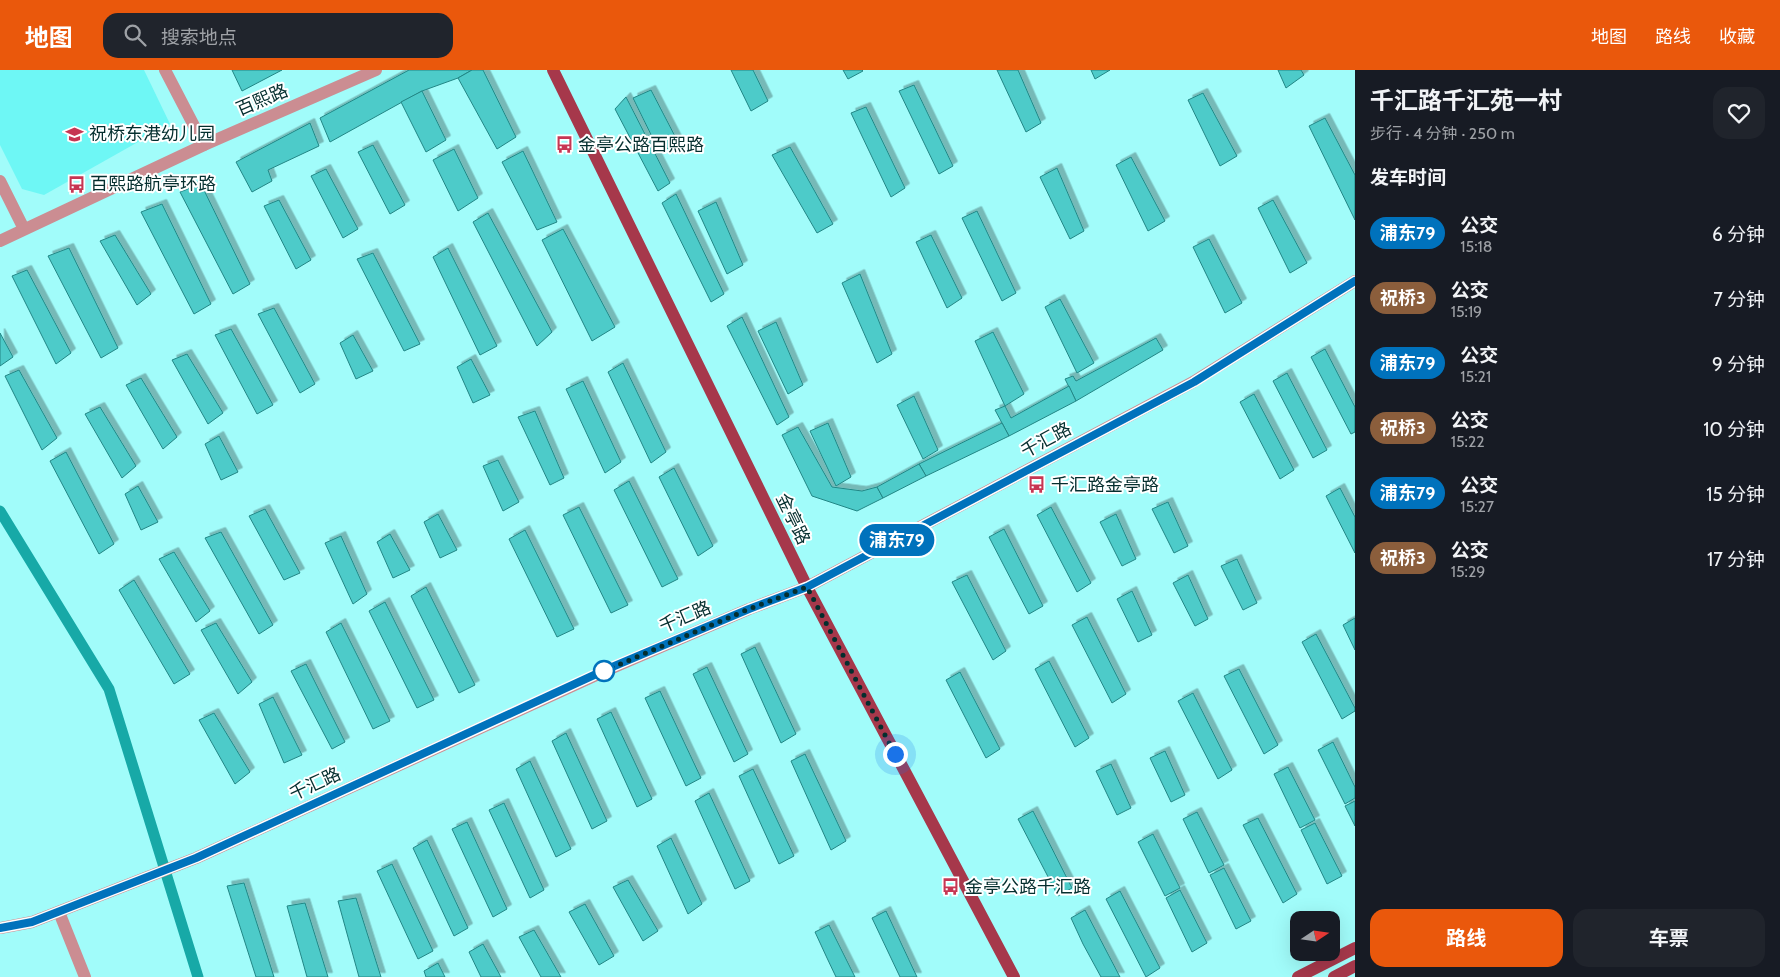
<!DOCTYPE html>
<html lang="zh">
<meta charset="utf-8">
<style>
:root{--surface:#171b24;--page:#20242c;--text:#f1f3f6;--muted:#9ea1a6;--accent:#ea580c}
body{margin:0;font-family:Cabin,"Noto Sans SC",sans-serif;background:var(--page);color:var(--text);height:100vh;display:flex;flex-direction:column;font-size:19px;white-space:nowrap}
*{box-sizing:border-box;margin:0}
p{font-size:16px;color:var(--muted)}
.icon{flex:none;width:28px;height:28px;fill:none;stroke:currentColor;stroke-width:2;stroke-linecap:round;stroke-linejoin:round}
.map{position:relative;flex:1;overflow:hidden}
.details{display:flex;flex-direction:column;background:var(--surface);width:425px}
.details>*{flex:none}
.badge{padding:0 10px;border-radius:16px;font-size:18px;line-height:32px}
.needle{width:32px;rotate:77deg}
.buttons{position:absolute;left:1290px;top:841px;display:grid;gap:10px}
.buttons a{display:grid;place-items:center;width:50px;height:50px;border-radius:10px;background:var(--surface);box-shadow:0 5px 20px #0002;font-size:25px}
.you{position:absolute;width:25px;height:25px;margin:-12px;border:4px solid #fff;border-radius:50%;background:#1a73e8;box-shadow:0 0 0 8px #1a73e833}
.map>.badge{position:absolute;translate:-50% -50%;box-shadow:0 0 0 2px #fff}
h2{padding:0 15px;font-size:19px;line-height:45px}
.round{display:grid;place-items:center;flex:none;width:52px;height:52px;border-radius:15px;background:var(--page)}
.headline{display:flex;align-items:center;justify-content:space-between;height:85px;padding:0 15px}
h1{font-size:24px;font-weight:700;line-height:38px}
.primary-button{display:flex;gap:10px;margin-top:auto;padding:10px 15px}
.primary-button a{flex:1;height:58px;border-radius:15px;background:var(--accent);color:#fff;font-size:20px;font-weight:700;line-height:58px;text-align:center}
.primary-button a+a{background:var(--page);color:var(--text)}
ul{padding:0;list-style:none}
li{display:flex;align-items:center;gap:15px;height:65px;padding:0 15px}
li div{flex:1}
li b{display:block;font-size:19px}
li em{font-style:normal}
li .badge{min-width:55px;font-weight:700;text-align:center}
header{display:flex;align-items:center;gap:30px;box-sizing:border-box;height:70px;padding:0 25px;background:var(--accent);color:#fff}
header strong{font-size:24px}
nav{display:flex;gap:28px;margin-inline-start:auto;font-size:18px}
.search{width:350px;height:45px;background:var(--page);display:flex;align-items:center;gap:12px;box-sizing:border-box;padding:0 18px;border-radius:15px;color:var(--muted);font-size:19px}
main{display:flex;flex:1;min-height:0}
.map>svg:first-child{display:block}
</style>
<header>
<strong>地图</strong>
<div class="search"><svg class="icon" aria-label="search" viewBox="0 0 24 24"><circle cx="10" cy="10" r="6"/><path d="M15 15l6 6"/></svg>搜索地点</div>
<nav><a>地图</a><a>路线</a><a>收藏</a></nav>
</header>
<main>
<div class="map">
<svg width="1355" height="907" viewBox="0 0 1355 907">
<defs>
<filter id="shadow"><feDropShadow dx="4.5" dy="-4.5" stdDeviation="0" flood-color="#0004"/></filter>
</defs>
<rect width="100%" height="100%" fill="#a1fcfa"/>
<polygon fill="#6ef7f5" points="0,0 144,0 170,54 44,125 22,119 0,75"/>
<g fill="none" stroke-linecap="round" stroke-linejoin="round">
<polyline stroke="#17a9a7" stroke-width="11" points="0,441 109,619 198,907"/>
</g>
<g fill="#4dcbc9" stroke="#228685" filter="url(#shadow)">
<polygon points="232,0 282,0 242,21"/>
<polygon points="409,0 472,0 458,8 422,21 330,72 320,48"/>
<polygon points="472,0 483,0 516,67 497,79 458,8"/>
<polygon points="731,0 753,0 768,31 751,41"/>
<polygon points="843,0 862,0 863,1 848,9"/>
<polygon points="997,0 1018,0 1041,53 1026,62"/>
<polygon points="1091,0 1110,0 1095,9"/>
<polygon points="1278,0 1301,0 1304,5 1286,18"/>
<polygon points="914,15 953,96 939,104 899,21"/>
<polygon points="651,20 678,72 660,83 633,28"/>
<polygon points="422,21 446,70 426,82 401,32"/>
<polygon points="1203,23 1237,86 1220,96 1188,30"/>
<polygon points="626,27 670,113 658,121 615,39"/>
<polygon points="866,37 905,118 891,127 851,43"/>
<polygon points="1325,48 1355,105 1355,150 1309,56"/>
<polygon points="310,53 319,76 268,100 272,111 252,122 236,92"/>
<polygon points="373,75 405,135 390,144 358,82"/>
<polygon points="790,77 833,154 817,163 772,85"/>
<polygon points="454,79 478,128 458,141 433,90"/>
<polygon points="523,81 557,152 537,160 502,92"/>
<polygon points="1131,87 1165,151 1148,161 1116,95"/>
<polygon points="1057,98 1084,161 1070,169 1040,107"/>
<polygon points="326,99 358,159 343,168 311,106"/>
<polygon points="201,114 250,214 233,224 180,122"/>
<polygon points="676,124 724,224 711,232 662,133"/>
<polygon points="279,130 311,190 296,199 264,136"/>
<polygon points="1273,130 1307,193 1290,203 1258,138"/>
<polygon points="716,132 743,195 727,204 698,141"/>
<polygon points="162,134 211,234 194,244 141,142"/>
<polygon points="977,141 1016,223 1002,231 962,148"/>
<polygon points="488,143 552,262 537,276 473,152"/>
<polygon points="563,159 615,257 592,271 542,170"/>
<polygon points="115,165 151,224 137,235 100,171"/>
<polygon points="931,165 962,228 947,238 916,172"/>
<polygon points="1209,169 1242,233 1225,243 1193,177"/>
<polygon points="69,178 118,278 101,288 48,186"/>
<polygon points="448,178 497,276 480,285 433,187"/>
<polygon points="373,183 420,274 404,281 357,189"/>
<polygon points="27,200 71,283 56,294 12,206"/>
<polygon points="860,204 892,284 877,293 842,213"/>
<polygon points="1060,229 1094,293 1077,303 1045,237"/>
<polygon points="274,238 315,314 300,323 258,244"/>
<polygon points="742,247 789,347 777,355 727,256"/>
<polygon points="776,252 803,315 788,324 758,261"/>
<polygon points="231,259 273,335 257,344 215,265"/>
<polygon points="993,262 1024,324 1005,336 975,271"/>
<polygon points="0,263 13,287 0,296"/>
<polygon points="353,265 373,301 356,309 340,273"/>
<polygon points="1156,268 1163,280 1076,331 1065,309 1073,306 1076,311"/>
<polygon points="1325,279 1355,337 1355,362 1351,364 1311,287"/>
<polygon points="187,284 223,343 208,354 172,290"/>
<polygon points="471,289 490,325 473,333 457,297"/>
<polygon points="623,293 666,382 651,393 608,302"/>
<polygon points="19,300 57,368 42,380 5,306"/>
<polygon points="1287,303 1327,380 1313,388 1273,311"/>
<polygon points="141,308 177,367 163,379 126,315"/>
<polygon points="583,311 621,392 605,403 566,319"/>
<polygon points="1069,316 1076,331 1009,366 995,340 1005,336 1011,348"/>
<polygon points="1254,324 1294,400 1280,409 1240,332"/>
<polygon points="914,326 938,380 923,389 897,335"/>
<polygon points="100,337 136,396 122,408 85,344"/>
<polygon points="535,341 564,408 550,415 518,347"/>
<polygon points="828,353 851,407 836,416 810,361"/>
<polygon points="1002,353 1009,366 926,406 919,394"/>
<polygon points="798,357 832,417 862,421 877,417 883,428 857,441 812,426 782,365"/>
<polygon points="219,366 238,402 221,410 205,374"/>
<polygon points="66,382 114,474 99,484 50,391"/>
<polygon points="498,390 519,432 503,441 483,396"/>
<polygon points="919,394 926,406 883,428 877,417"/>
<polygon points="674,398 713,476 698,486 659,407"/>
<polygon points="629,411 678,509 662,517 614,420"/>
<polygon points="138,416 158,452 141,460 125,424"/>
<polygon points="1340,418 1355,447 1355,483 1326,426"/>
<polygon points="1168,432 1188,476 1174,483 1152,439"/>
<polygon points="579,437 628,535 611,543 563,445"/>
<polygon points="1051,437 1091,513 1077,522 1037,445"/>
<polygon points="265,439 300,503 284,510 249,446"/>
<polygon points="438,444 457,480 440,488 424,452"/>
<polygon points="1116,444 1136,489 1122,496 1100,452"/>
<polygon points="1004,459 1043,536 1029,544 989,467"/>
<polygon points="525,460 574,559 557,567 509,469"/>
<polygon points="221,462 273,555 259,564 205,468"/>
<polygon points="390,464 410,500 393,508 377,472"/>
<polygon points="341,466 367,524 353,534 325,473"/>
<polygon points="174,482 210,541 196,552 159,489"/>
<polygon points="1237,489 1257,533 1243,540 1221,496"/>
<polygon points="967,505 1006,581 993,590 952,512"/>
<polygon points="1188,505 1208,549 1195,556 1173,513"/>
<polygon points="134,510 190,604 174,614 119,520"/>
<polygon points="426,517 475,615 459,623 411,526"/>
<polygon points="1132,521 1152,565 1138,572 1117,529"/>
<polygon points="385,532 434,630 417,638 369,541"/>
<polygon points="1087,547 1126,624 1112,633 1072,555"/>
<polygon points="1355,548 1355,580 1343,555"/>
<polygon points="216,553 252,612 238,624 201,560"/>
<polygon points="341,553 390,651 373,659 326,562"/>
<polygon points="1316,564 1355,638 1355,641 1342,649 1302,572"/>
<polygon points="755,577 796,664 781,673 741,584"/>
<polygon points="1049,591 1089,668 1075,677 1035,599"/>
<polygon points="306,594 345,672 332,679 291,601"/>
<polygon points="707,597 748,684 734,692 693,604"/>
<polygon points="1239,599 1278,675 1264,684 1224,606"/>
<polygon points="960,602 1000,679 986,688 946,610"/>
<polygon points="660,621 701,708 686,716 645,628"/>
<polygon points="1193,623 1232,700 1218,709 1178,631"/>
<polygon points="273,627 302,685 284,693 259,634"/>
<polygon points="611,642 652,729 637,737 597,649"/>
<polygon points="214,643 250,702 235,714 199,650"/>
<polygon points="566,663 607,751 592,759 552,671"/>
<polygon points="1333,672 1355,717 1355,728 1345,734 1318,680"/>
<polygon points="1165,681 1185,725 1171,732 1150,688"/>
<polygon points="805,684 846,771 831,780 791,691"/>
<polygon points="530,691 571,779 556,787 516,699"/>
<polygon points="1111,694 1131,738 1117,745 1096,701"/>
<polygon points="1288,697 1315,750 1300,758 1274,704"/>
<polygon points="753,699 794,786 779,794 739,706"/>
<polygon points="709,723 750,811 735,819 695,731"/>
<polygon points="1355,731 1355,756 1345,736"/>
<polygon points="504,733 544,820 530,828 489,740"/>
<polygon points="1033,741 1072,818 1058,826 1018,749"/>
<polygon points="1197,742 1224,795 1209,803 1183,749"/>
<polygon points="1258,748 1297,824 1283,833 1243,755"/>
<polygon points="467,752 507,839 493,847 452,759"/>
<polygon points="1315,753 1342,806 1327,814 1301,760"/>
<polygon points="1153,764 1180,818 1165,826 1138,772"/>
<polygon points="671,768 702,834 688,844 657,776"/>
<polygon points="427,770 468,858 454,866 413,778"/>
<polygon points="392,794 433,881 418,889 377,801"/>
<polygon points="1224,798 1251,851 1236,859 1210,805"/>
<polygon points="628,810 658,861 643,871 613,817"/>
<polygon points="244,813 274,907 256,907 227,816"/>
<polygon points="1180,820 1207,873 1192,882 1166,828"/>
<polygon points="1120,821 1160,898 1146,907 1106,829"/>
<polygon points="356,828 381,907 359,907 338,831"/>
<polygon points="305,833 328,907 307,907 287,836"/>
<polygon points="585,834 614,886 599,895 569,842"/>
<polygon points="1085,840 1120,907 1101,907 1083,874 1071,848"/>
<polygon points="886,841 917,907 900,907 872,848"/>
<polygon points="829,855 855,907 836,907 827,888 815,862"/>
<polygon points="534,860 561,907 541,907 519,867"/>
<polygon points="483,874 501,907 481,907 469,882"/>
<polygon points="438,893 445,907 426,907 424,901"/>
</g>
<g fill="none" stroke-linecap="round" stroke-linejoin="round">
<g stroke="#cb8d92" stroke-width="12">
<polyline points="165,0 204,75"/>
<polyline points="0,111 24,159"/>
<polyline points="0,171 204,75 376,0"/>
<polyline points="59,842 85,907"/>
<polyline points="0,858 32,852 196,788 605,601 749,539 807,517 1193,312 1355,211"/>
</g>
<g stroke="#a6384b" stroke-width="12">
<polyline points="553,0 807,517 1014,907"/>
<polyline points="1298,907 1355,878"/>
<polyline points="1334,907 1355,896"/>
</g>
</g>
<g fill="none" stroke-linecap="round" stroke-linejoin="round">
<defs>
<polyline id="line" points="0,858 32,852 196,788 605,600 749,539 807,517 1194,312 1355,211"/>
</defs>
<use href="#line" stroke="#fff" stroke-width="11"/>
<use href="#line" stroke="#0072bc" stroke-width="8"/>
<polyline stroke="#042e2e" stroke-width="5" stroke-dasharray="0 9" points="604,601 749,539 807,517 895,684"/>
</g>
<defs>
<symbol id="school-bare" viewBox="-9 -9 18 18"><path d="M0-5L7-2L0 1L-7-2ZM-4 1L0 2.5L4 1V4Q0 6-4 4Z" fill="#c63653" stroke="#fff" stroke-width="2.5" paint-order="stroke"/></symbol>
<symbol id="bus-bare" viewBox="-9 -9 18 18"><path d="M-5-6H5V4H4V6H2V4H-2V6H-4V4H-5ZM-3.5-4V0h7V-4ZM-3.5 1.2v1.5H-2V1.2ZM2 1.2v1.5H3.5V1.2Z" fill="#c63653" stroke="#fff" stroke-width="2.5" paint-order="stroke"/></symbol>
</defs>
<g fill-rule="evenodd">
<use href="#school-bare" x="62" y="52" width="25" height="25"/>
<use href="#bus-bare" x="552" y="62" width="25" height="25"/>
<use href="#bus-bare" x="64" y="102" width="25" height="25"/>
<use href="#bus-bare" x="1024" y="402" width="25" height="25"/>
<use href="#bus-bare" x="938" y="804" width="25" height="25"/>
</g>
<circle fill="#fff" stroke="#0072bc" stroke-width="2.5" cx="604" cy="601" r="10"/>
<g text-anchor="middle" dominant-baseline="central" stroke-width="4" stroke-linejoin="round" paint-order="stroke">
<g font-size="18" fill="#042e2e" stroke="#fff">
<text transform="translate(262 30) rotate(-23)">百熙路</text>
<text transform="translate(1046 370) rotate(-28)">千汇路</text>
<text transform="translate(793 449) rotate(64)">金亭路</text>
<text transform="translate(685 547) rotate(-23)">千汇路</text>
<text transform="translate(315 714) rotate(-25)">千汇路</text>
</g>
<g font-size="18" fill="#042e2e" stroke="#fff" text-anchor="start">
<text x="89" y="64">祝桥东港幼儿园</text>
<text x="578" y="75">金亭公路百熙路</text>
<text x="90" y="114">百熙路航亭环路</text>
<text x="1051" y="415">千汇路金亭路</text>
<text x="965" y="817">金亭公路千汇路</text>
</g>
</g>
</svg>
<div class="buttons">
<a><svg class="needle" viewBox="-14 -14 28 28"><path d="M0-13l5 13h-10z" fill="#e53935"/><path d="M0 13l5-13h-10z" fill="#9ea1a6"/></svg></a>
</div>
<div class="you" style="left:895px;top:684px"></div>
<b class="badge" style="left:897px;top:470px;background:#0072bc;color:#fff">浦东79</b>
</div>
<section class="details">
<div class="headline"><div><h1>千汇路千汇苑一村</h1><p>步行 · 4 分钟 · 250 m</p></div><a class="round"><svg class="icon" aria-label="heart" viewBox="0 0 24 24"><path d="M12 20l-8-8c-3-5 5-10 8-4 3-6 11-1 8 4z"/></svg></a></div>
<h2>发车时间</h2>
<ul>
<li><span class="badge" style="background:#0072bc;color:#fff">浦东79</span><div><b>公交</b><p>15:18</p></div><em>6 分钟</em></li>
<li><span class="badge" style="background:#8b5e3c;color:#fff">祝桥3</span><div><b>公交</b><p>15:19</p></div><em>7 分钟</em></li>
<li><span class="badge" style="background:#0072bc;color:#fff">浦东79</span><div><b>公交</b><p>15:21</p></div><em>9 分钟</em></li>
<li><span class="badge" style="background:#8b5e3c;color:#fff">祝桥3</span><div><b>公交</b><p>15:22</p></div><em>10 分钟</em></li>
<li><span class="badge" style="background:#0072bc;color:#fff">浦东79</span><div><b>公交</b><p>15:27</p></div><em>15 分钟</em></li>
<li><span class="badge" style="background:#8b5e3c;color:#fff">祝桥3</span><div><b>公交</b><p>15:29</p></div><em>17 分钟</em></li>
</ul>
<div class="primary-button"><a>路线</a><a>车票</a></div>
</section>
</main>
